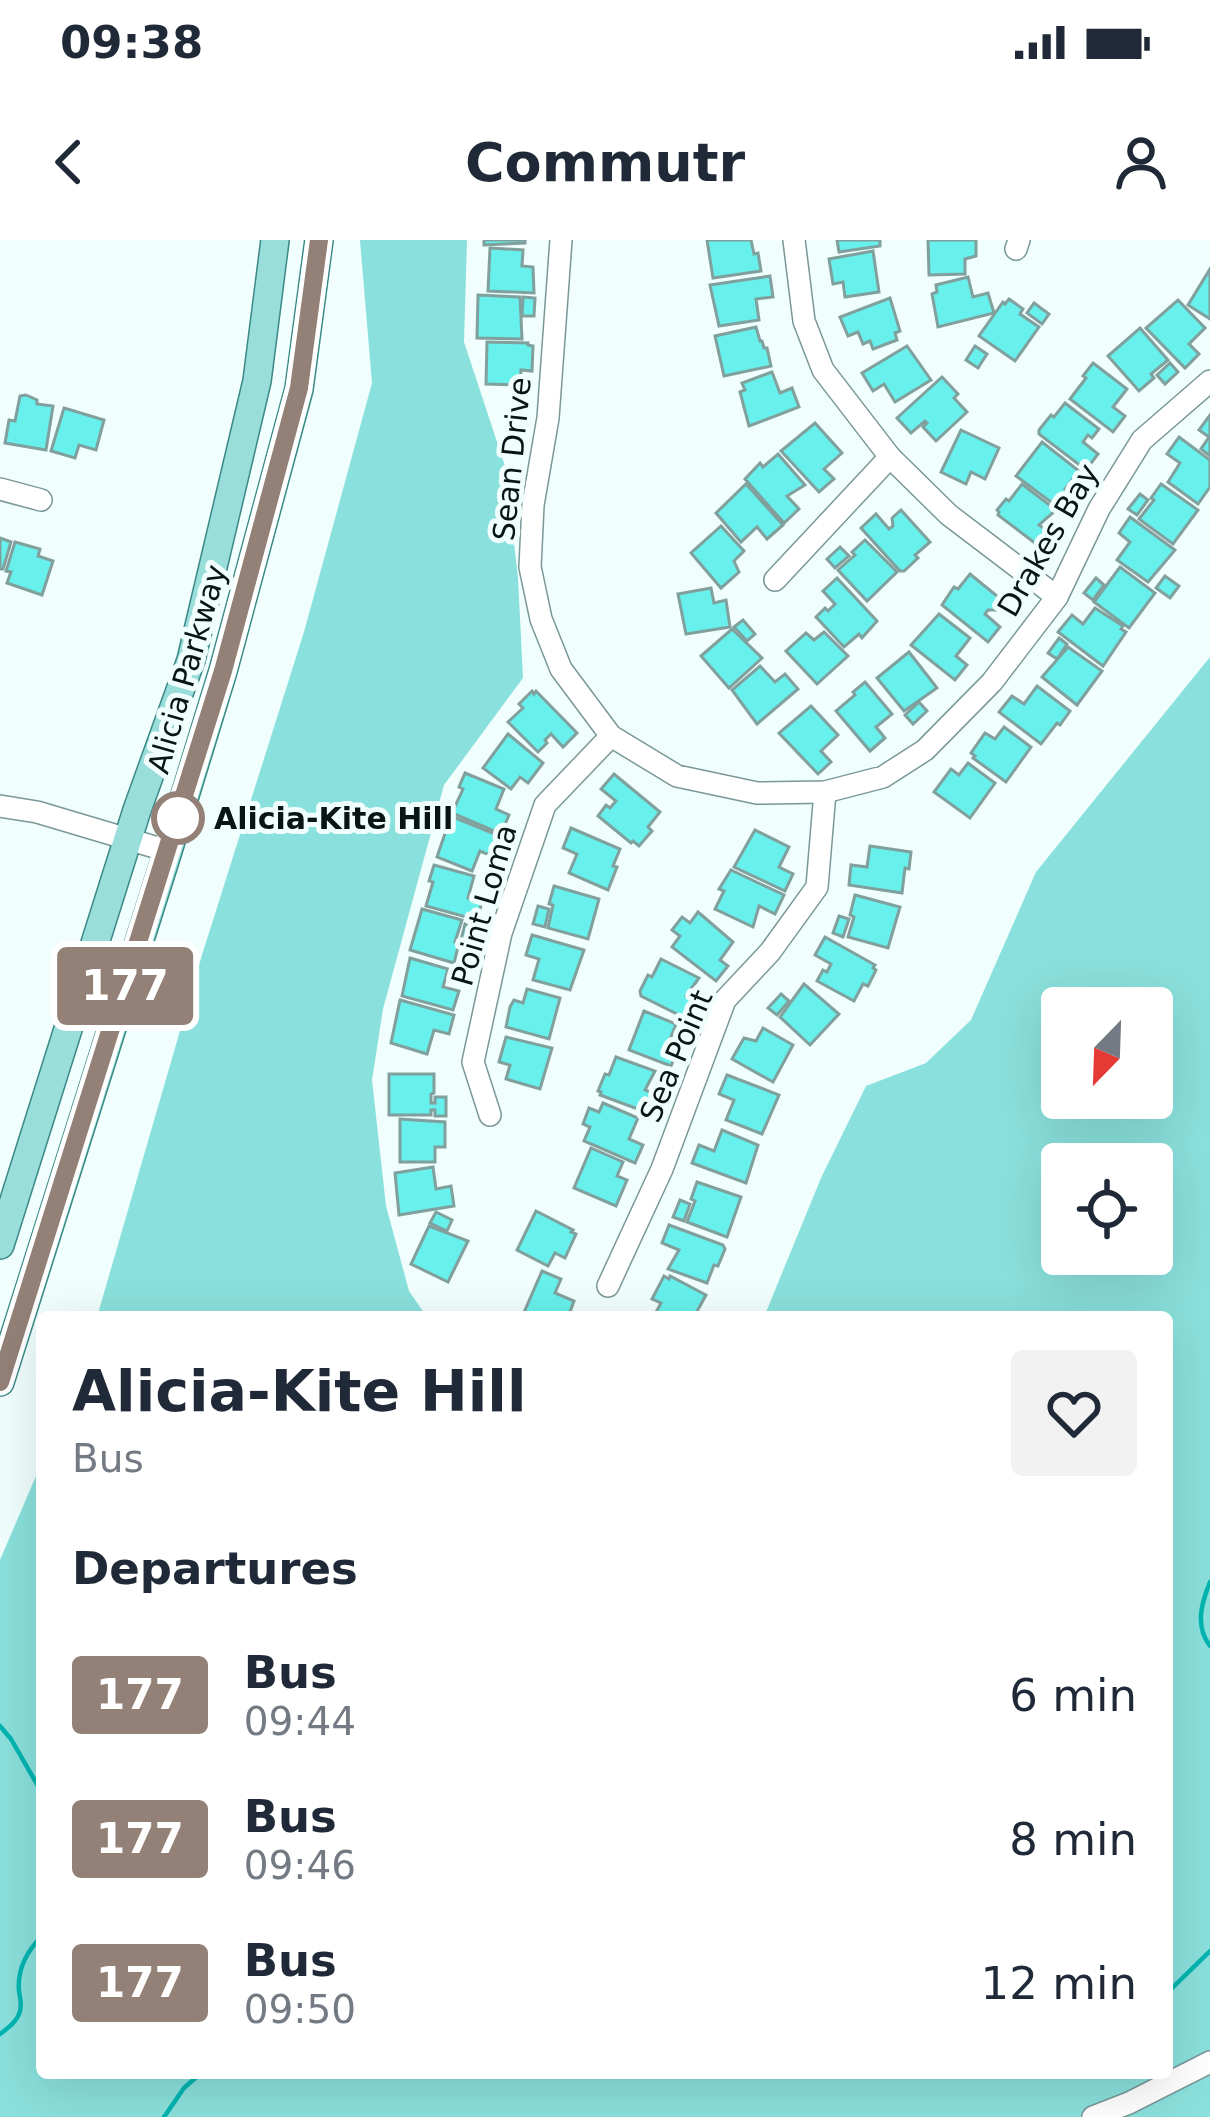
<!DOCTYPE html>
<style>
:root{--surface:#fff;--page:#f2f2f3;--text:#1f2937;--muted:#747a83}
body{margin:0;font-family:"DejaVu Sans",sans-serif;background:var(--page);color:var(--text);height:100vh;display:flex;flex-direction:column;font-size:45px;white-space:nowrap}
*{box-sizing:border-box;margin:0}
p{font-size:39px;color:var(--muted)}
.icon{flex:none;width:66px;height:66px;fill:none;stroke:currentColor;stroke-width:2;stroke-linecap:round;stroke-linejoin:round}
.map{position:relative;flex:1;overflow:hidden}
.sheet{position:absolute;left:36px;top:1071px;width:1137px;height:768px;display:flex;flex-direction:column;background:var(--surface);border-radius:12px;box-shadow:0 12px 48px #0002}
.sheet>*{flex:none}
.badge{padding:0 24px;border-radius:9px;font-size:42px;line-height:78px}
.needle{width:78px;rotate:203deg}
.tools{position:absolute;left:1041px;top:747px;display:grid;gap:24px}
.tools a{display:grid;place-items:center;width:132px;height:132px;border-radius:12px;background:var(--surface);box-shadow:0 12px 48px #0002;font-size:60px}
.map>.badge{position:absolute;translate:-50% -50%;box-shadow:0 0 0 6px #fff}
h2{padding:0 36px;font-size:45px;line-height:108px}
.round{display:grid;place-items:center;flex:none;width:126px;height:126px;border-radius:12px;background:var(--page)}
.headline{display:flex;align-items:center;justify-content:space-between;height:204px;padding:0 36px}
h1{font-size:57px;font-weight:600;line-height:90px}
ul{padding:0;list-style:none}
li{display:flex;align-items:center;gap:36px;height:144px;padding:0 36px}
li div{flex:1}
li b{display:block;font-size:45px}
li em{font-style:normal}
li .badge{min-width:132px;font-weight:700;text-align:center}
.status{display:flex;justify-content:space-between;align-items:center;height:84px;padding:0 60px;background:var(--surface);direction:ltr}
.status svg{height:33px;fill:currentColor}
header{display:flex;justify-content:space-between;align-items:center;height:156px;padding:0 36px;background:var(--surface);font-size:54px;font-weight:600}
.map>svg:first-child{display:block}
</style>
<div class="status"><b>09:38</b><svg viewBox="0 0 49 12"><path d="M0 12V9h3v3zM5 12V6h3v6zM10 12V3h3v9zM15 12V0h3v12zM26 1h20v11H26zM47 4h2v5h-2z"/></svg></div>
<header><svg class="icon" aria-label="back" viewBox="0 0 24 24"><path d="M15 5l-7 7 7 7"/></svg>Commutr<svg class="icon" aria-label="person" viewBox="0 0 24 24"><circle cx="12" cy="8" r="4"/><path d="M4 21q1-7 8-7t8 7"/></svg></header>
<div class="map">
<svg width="1210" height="1877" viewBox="0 0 1210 1877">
<rect width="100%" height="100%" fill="#f0fefd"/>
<g fill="#8ae0dc" fill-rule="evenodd">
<polygon points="360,0 467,0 464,102 505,226 518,338 523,438 444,545 383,769 372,840 386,966 409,1051 427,1077 97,1077 202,715 304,392 372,143"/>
<path d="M1210,417v1460h-1210v-557l42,-98v611h1125v-756h-403l57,-139 45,-92 60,-23 45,-43 65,-148zM1062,768h90v90h-90zM1062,924h90v90h-90z"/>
</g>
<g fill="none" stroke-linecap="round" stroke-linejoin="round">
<g stroke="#02b4b0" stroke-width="4.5">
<path d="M1210,1342c-9,22 -15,44 0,64"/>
<polyline points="0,1486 11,1499 42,1553"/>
<polyline points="1167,1753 1210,1711"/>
<path d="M0,1794c8,-6 17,-12 20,-23 2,-8 0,-12 -1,-20 -2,-22 8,-40 23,-55"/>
<polyline points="164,1877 184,1848 201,1833"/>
</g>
</g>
<g fill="#67f0ec" stroke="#80a09e" stroke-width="3">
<polygon points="484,0 525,0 525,3 484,5"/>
<polygon points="707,0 751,0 754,14 758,13 761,31 713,38"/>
<polygon points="837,0 880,0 880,6 839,12"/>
<polygon points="928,0 976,0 976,16 965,19 965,34 929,35"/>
<polygon points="490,8 523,10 522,26 533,27 534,53 488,51"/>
<polygon points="873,11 879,52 845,57 843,42 833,44 829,19"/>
<polygon points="1210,29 1210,79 1188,65"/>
<polygon points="770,36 773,57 756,59 759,80 719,86 710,45"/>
<polygon points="968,37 973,57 988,53 994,73 938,87 932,54 937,52 936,45"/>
<polygon points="478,55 520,57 522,99 477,98"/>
<polygon points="523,57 535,58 534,76 522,76"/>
<polygon points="890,58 900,91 895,93 897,100 873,109 870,101 863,104 858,92 848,96 840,77"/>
<polygon points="1009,59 1023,69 1020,74 1039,87 1015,121 979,96 1003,62 1005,64"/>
<polygon points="1178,60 1205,88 1189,104 1199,114 1185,128 1146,88"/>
<polygon points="1034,63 1049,74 1042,84 1027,73"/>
<polygon points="756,87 760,101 762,101 764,108 767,108 771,126 724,136 715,96"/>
<polygon points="1140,88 1168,120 1151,134 1154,138 1139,151 1108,116"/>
<polygon points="487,102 528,103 528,105 533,106 532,131 521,130 520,145 486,144"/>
<polygon points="907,106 931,140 895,162 884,144 873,151 862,133"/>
<polygon points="975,106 987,114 978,128 966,120"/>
<polygon points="1093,123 1127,149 1113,167 1125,176 1113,192 1070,159 1086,138 1083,136"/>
<polygon points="1170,123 1178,132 1165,144 1157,135"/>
<polygon points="772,132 780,153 792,148 799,167 749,186 740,152 745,150 742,143"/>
<polygon points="942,137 958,154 954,158 967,172 936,201 923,187 927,183 925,181 911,193 897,178"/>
<polygon points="26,155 37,160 37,164 53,166 46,210 5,203 9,180 15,181 20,156"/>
<polygon points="1065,163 1099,189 1092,198 1088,195 1083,202 1098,214 1086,230 1039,194 1039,190 1051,175 1054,177"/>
<polygon points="64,168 104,180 96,210 79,205 75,218 51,211"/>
<polygon points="1210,175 1210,216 1201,209 1209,197 1199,190"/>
<polygon points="815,183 842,213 824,229 834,239 819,252 781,211"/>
<polygon points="961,190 999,208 985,239 971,232 966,244 941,232"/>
<polygon points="1179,197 1210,220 1210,247 1198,264 1168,242 1180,223 1167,214"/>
<polygon points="1042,202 1079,231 1065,249 1074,257 1063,271 1016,236"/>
<polygon points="778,214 805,245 787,256 799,269 784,283 745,239 760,223 763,227"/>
<polygon points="746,244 783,285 767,299 757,287 741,302 716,273"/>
<polygon points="1022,244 1056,270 1039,285 1054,296 1044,310 998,275 999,272 997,270 1006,259 1009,261"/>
<polygon points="1161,244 1198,270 1173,304 1139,279 1154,260 1151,258"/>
<polygon points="1140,254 1148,260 1137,275 1128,269"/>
<polygon points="901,270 930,302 915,315 918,318 904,331 900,331 861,288 876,274 889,289 893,286 892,278"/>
<polygon points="1130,277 1175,310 1148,342 1117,320 1130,302 1119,293"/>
<polygon points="721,286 744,311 734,321 739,332 721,348 691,313"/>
<polygon points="0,298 11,302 3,329 0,329"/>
<polygon points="865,300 897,332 867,361 838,330 855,315 852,312"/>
<polygon points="15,302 40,309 38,316 53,321 42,355 7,343 11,332 6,331"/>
<polygon points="840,307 849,316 835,328 827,319"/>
<polygon points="1120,327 1155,353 1129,388 1094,362"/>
<polygon points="970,334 1003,361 996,370 988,370 985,374 1000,387 988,402 942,365 954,347 958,349"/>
<polygon points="1165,336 1179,346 1170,358 1156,348"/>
<polygon points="837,338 877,381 862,398 859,394 844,407 816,377 825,368 828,371 835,364 823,351"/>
<polygon points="1096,338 1104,345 1093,360 1084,353"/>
<polygon points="711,348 714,363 726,360 730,387 686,394 678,354"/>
<polygon points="1095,368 1123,386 1121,389 1126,392 1103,426 1058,392 1072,375 1083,384"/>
<polygon points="939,374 970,398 956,416 967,425 955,440 911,405"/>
<polygon points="743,380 755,394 747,401 734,387"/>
<polygon points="732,389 762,418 729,448 701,416"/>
<polygon points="824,392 848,416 817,444 786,411 806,393 814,400"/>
<polygon points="1059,398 1067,404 1057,419 1048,413"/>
<polygon points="1068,407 1102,431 1077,465 1042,437"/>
<polygon points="909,412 937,448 904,471 877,438"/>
<polygon points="760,426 775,442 785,434 798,449 757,484 732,450"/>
<polygon points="865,442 892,474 876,487 885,498 870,511 836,471 855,455 853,452"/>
<polygon points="1037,446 1070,471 1060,485 1057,483 1041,504 999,472 1012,456 1024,464"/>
<polygon points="532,451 534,454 536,451 577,493 563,507 551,494 545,500 547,503 538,512 508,482 523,468 519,464"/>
<polygon points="919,462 927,471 913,484 905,475"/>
<polygon points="811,466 838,495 821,511 831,522 818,534 779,493"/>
<polygon points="1004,487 1031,507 1006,542 973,518 975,516 971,513 985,493 995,499"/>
<polygon points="508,494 543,523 528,543 520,537 511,549 483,528"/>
<polygon points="968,523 995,543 970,578 934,552 951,529 959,535"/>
<polygon points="465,533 504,549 496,569 509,575 501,594 452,573 463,549 459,547"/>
<polygon points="614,534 660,572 648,587 652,591 639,606 633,601 631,603 598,576 606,565 610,568 616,561 601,549"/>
<polygon points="451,576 502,597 494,617 480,611 472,631 437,617"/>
<polygon points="571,588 620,609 613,626 617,627 608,650 569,633 577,614 563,608"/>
<polygon points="755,590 789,607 779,627 793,634 785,651 734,627"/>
<polygon points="870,606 911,612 909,629 905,628 902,653 849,645 851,625 867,627"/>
<polygon points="434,625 474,636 468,658 482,662 477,680 426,666 433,642 429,641"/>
<polygon points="731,630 784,655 775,674 759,666 753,687 715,669 724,651 719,649"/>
<polygon points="554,646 599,659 588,699 548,688 553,665 549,664"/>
<polygon points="855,655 900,667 888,708 848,697 854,677 850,675"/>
<polygon points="538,666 549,669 545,687 533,684"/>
<polygon points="422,669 462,680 455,702 459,703 454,723 410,710"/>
<polygon points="698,672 733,702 720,720 728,726 716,741 672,707 680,696 672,690 682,677 690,683"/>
<polygon points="839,676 849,679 843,697 833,693"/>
<polygon points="465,684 475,687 471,703 461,700"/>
<polygon points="532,695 584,710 570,750 533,740 539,719 526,715"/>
<polygon points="825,697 875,725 873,728 876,730 868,746 863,744 854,761 817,741 823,730 827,732 831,724 815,715"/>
<polygon points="410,718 448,729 443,747 459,751 453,770 402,756"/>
<polygon points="661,719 699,738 686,756 702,764 693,782 641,756 640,751 648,735 652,737"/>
<polygon points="804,744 839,774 810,805 780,777"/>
<polygon points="527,749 560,758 549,799 506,787 510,767 514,760 523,763"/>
<polygon points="781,754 789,761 777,775 768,768"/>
<polygon points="400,760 454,775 449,794 434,790 427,814 391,803"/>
<polygon points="644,771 676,784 671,797 681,801 671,826 629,810"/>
<polygon points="763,788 793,805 773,842 732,819 744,798 756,801"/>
<polygon points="506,797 552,808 540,849 506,839 510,825 499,822"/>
<polygon points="616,817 655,831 645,850 661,856 654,875 600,855 601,852 598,851 605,834 609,835"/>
<polygon points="389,834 434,834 434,853 431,854 431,863 435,863 435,857 446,857 446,876 435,876 435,870 431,870 431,875 389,875"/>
<polygon points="727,835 779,855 762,894 726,880 734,860 719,854"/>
<polygon points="603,863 638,878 629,899 643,905 635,923 584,901 590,887 583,884 589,868 599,872"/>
<polygon points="400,879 445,882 445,907 435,907 435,922 400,922"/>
<polygon points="722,890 758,905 746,943 692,923 699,905 714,911"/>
<polygon points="591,908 623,922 617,936 627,940 616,966 574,948"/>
<polygon points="433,927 436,949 451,946 454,966 399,975 395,933"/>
<polygon points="697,942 741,957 727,997 687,982 695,961 691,959"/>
<polygon points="680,960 690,964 684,981 673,977"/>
<polygon points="536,971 573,990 571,992 576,994 565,1018 555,1013 548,1026 517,1010"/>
<polygon points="436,972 452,980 447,991 430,983"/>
<polygon points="669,985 723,1005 725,1009 718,1026 714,1025 707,1043 668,1029 679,1010 662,1003"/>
<polygon points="429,986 468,1001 448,1042 411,1024"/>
<polygon points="542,1031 561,1039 555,1053 574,1061 568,1077 522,1077"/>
<polygon points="664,1036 669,1039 670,1036 706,1055 694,1077 654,1076 661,1063 652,1059"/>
</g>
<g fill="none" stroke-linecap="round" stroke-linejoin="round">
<defs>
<g id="minor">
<polyline points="561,0 548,178 533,265 530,327 541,379 561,429 611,496 677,536 757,553 825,552 883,537 925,510 992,442 1057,357 1099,269 1142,200 1210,141"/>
<polyline points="794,0 804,81 823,130 890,217 949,275 1057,357"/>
<polyline points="1016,9 1019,0"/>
<polyline points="0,249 41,260"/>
<polyline points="775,340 890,217"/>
<polyline points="0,566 37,572 168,611"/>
<polyline points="490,875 473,822 501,693 545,565 611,496"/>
<polyline points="608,1046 662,929 725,760 770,712 817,647 825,552"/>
<polyline points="1093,1877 1129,1863 1210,1822"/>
</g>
<g id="major">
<polyline points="0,1005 137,570 191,420 257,141 275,0"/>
<polyline points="0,1142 168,611 223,431 299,149 319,0"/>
</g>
</defs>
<use href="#minor" stroke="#799897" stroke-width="24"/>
<use href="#major" stroke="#3b8986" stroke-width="30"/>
<use href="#minor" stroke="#fff" stroke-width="21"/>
<use href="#major" stroke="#9adedc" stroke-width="27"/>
</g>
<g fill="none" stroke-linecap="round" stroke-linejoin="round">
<defs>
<polyline id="line" points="0,1142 223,431 299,148 319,0"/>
</defs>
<use href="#line" stroke="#fff" stroke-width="27"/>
<use href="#line" stroke="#938177" stroke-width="18"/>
</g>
<circle fill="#fff" stroke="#938177" stroke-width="6" cx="178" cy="578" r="24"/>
<g text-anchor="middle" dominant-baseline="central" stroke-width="10" stroke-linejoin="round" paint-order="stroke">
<g font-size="30" fill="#081514" stroke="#f0fefd">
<text transform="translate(512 219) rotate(-84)">Sean Drive</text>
<text transform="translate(1048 300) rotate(-60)">Drakes Bay</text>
<text transform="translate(187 429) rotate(-74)">Alicia Parkway</text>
<text transform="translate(484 665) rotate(-74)">Point Loma</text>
<text transform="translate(676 816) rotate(-67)">Sea Point</text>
</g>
<g font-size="30" font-weight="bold" fill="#081514" stroke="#f0fefd" text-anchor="start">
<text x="214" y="578">Alicia-Kite Hill</text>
</g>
</g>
</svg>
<div class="tools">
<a><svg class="needle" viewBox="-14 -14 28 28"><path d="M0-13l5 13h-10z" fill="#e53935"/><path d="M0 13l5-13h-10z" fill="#747a83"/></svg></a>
<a><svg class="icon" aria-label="locate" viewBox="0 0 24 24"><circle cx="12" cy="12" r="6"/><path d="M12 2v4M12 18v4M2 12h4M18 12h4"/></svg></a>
</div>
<b class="badge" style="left:125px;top:746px;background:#938177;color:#fff">177</b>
<section class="sheet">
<div class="headline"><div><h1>Alicia-Kite Hill</h1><p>Bus</p></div><a class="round"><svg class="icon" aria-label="heart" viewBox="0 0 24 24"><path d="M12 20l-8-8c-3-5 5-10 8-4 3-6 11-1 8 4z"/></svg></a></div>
<h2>Departures</h2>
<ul>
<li><span class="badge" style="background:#938177;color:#fff">177</span><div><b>Bus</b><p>09:44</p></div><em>6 min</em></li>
<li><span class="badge" style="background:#938177;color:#fff">177</span><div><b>Bus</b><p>09:46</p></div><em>8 min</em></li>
<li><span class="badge" style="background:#938177;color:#fff">177</span><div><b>Bus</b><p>09:50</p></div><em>12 min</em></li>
</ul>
</section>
</div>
